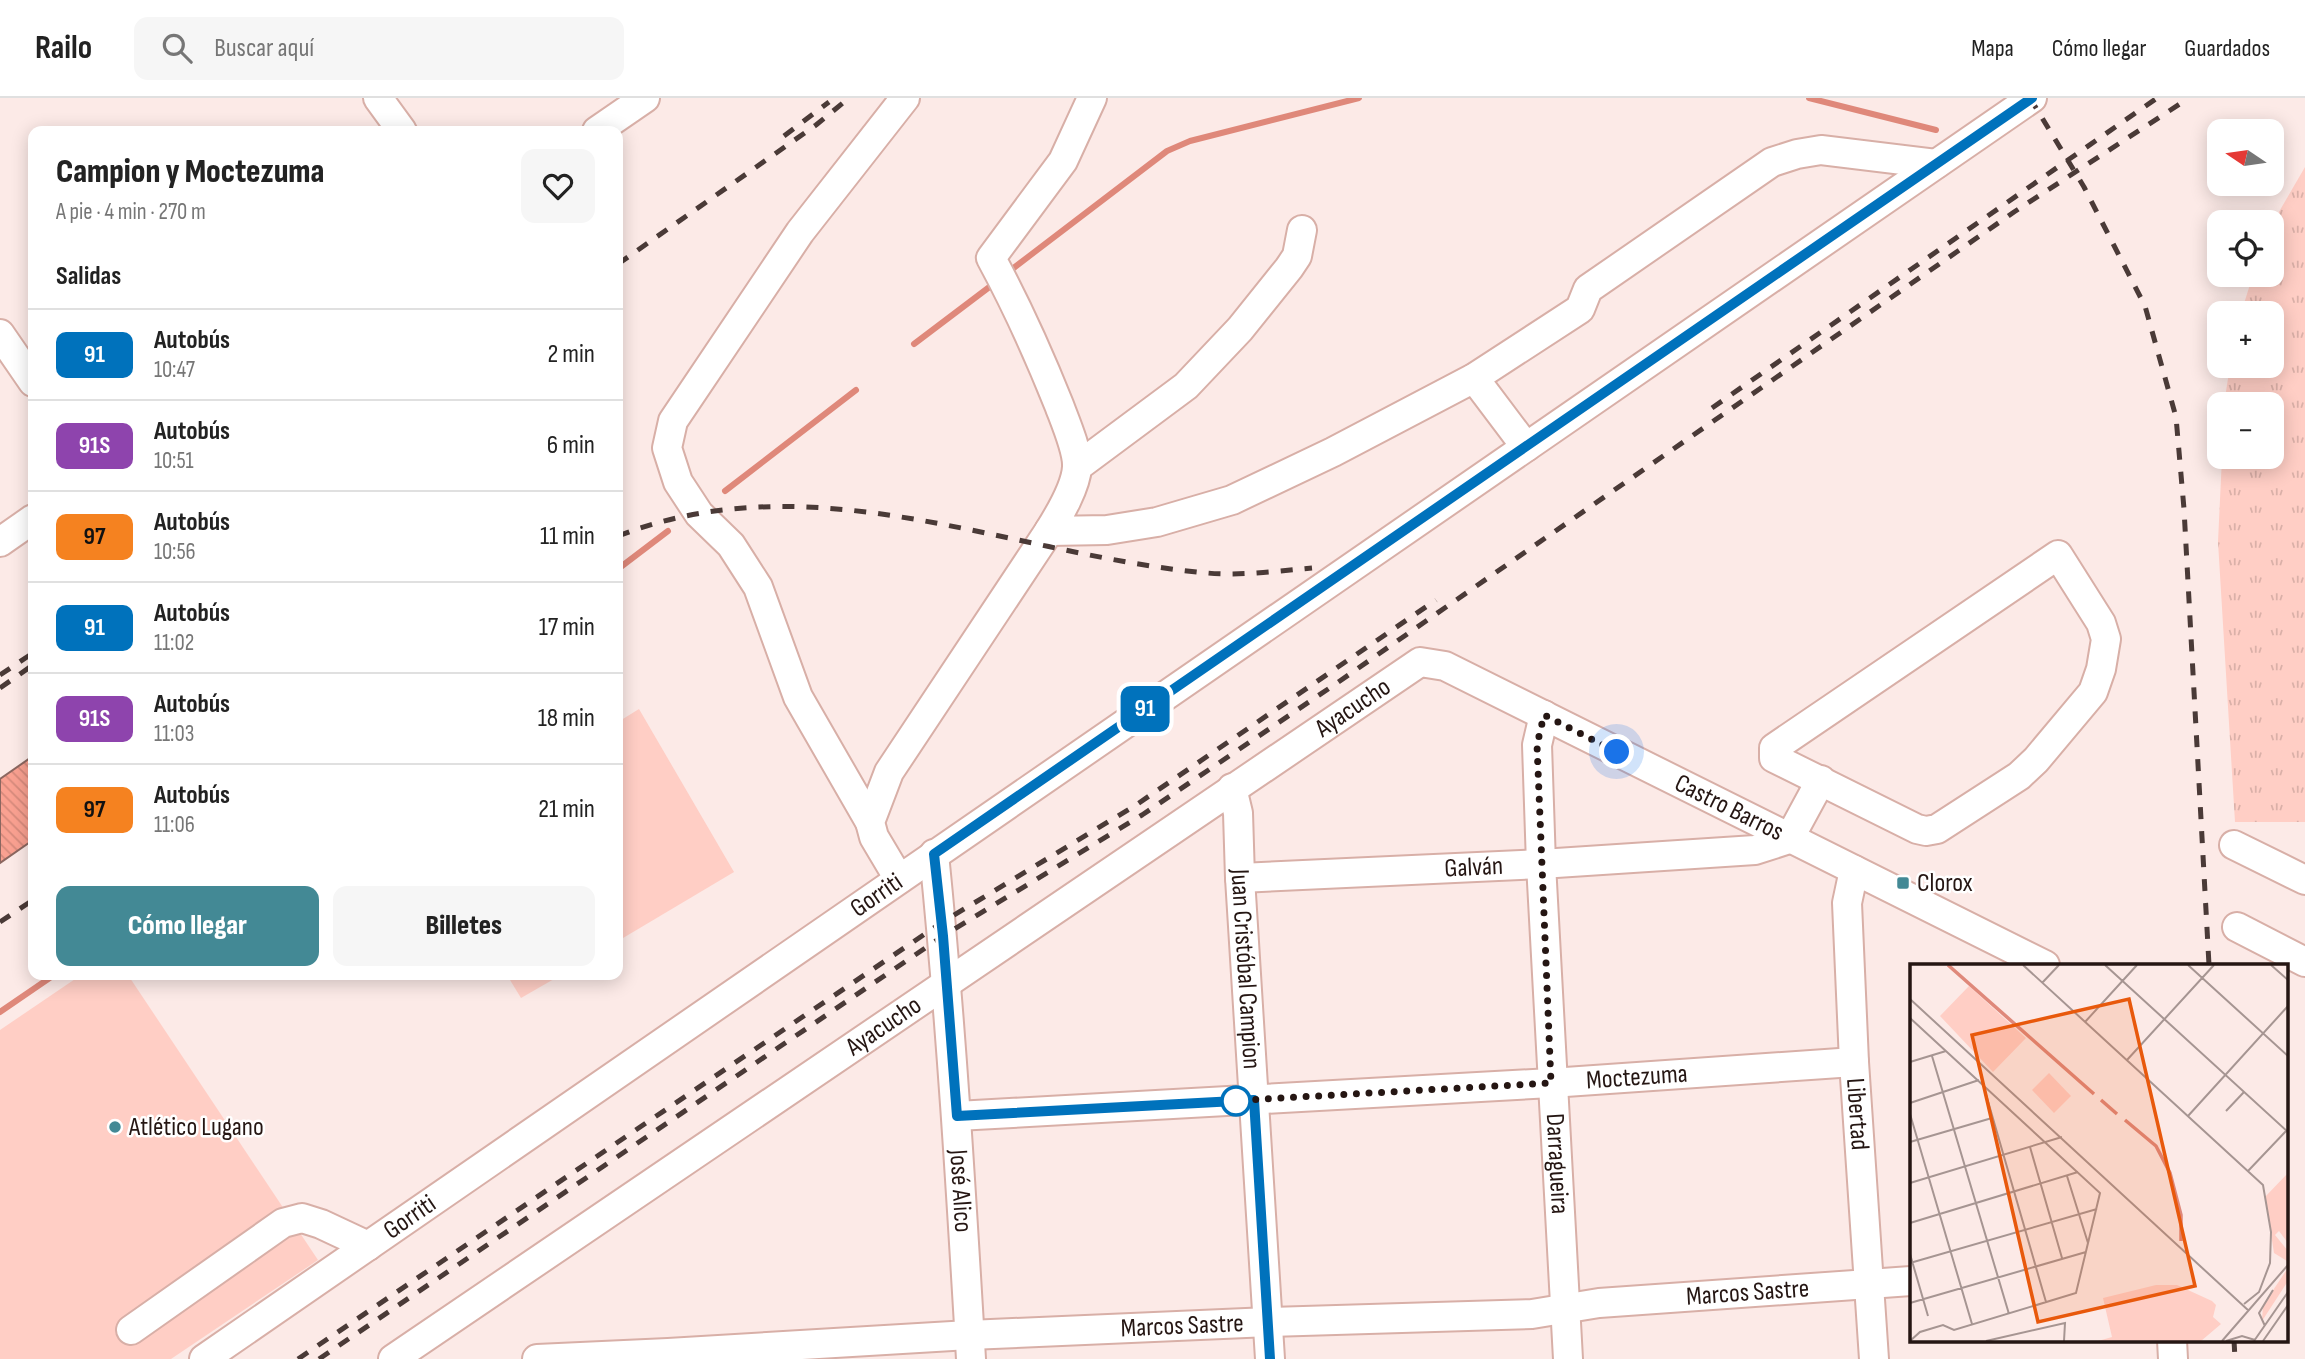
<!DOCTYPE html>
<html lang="es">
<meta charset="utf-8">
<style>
:root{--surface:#fff;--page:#f6f6f6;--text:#222;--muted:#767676;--line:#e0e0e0;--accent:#438995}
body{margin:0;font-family:"Sofia Sans Condensed",sans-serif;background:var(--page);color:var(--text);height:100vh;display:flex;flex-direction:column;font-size:26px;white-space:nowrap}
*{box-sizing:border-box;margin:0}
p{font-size:23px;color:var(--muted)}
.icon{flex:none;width:38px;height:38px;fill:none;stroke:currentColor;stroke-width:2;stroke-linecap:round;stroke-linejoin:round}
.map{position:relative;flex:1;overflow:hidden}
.drawer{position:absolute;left:28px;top:28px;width:595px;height:854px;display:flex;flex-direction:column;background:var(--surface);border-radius:14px;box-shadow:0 4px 18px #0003}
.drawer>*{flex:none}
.badge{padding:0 14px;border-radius:10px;font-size:24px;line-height:46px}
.needle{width:46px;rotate:283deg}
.buttons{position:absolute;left:2207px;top:21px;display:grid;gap:14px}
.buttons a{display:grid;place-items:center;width:77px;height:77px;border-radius:14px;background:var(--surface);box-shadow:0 4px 18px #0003;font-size:35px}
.you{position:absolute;width:35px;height:35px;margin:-18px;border:5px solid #fff;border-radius:50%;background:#1a73e8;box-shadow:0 0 0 10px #1a73e833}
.map>.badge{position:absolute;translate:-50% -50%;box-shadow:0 0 0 4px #fff}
h2{padding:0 28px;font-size:26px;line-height:63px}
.round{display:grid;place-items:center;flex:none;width:74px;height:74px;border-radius:14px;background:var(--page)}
.headline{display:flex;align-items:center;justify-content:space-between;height:119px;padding:0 28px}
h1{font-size:33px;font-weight:800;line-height:52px}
.primary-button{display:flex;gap:14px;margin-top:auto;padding:14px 28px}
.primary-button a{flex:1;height:80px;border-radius:14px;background:var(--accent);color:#fff;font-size:28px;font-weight:800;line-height:80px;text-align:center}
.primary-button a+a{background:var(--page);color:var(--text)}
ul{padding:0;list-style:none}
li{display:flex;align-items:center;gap:21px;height:91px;padding:0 28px;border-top:2px solid var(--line)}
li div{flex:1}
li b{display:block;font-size:26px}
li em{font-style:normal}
li .badge{min-width:77px;font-weight:700;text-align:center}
header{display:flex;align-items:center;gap:42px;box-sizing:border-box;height:98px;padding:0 35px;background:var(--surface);border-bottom:2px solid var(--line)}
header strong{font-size:33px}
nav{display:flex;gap:38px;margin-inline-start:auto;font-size:24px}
.search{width:490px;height:63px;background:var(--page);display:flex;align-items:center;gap:18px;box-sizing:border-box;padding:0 24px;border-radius:14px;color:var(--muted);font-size:26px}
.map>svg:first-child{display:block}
</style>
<header>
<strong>Railo</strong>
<div class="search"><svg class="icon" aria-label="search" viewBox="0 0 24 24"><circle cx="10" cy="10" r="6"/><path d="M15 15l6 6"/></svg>Buscar aquí</div>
<nav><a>Mapa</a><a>Cómo llegar</a><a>Guardados</a></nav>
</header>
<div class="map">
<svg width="2305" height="1261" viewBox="0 0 2305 1261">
<defs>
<pattern id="grass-tufts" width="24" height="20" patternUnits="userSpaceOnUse" patternTransform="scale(1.75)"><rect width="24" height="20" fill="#ffcec5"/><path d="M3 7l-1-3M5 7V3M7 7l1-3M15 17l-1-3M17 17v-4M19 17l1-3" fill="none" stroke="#dab0a8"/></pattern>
<pattern id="building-back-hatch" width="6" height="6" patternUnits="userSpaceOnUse" patternTransform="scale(1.75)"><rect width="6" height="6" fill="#faa191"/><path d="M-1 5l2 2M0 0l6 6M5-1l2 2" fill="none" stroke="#d68a7c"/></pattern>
</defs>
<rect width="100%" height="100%" fill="#fceae7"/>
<polygon fill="url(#grass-tufts)" points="2305,69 2305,724 2235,724 2218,444 2222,359 2272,359 2272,306 2224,306 2230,268 2272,268 2272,215 2241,215 2253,177 2272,177 2272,126"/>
<g fill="#ffcec5">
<polygon points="639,611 734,774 618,843 618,624"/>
<polygon points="81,877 128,877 318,1162 171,1261 0,1261 0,932"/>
<polygon points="507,877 561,877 521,900"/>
</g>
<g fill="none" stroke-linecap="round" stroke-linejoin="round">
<g stroke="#df887a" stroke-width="6">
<polyline points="1809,0 1936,32"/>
<polyline points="1007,175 1167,53 1190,43 1359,0"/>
<polyline points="914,246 996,184"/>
<polyline points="725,393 856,292"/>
<polyline points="618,471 668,433"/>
<polyline points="0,914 54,877"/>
</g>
</g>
<polygon fill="url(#building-back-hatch)" stroke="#8c6760" stroke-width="2" points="33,658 33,742 0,765 0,681"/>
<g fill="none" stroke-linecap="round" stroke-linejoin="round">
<defs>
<g id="minor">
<polyline points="378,0 402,33"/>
<path d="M1092,0l-29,63 -72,97c26,48 48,97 68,147 6,16 19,46 18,62 -1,20 -18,48 -28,64l58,-1 50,-8 75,-22 101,-48 141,-74 106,-69 8,-20 184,-127 25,-8 24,-4 115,14"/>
<polyline points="597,33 645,0"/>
<polyline points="0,236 33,284"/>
<polyline points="1474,280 1526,349"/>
<polyline points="1077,369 1186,288 1240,231 1289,170 1297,158 1302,132"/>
<polyline points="0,444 33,421"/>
<polygon points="2058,457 2101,525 2106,541 2101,571 2093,594 2036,662 2019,678 1937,731 1926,733 1917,731 1774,660 1774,650"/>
<path id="s1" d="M1544,617l-7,30 4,119 27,495"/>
<path id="s2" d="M1232,690l6,25 2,65 30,481"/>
<polyline points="870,724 798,599 758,489 731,447 699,416 678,384 667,350 673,323 800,134 905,0"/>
<polyline points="1789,741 1821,682"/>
<polyline points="2234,747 2305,782"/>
<path id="s3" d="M934,756c17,168 27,336 37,505"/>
<path id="s4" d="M1854,772l-7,33 7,159 20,297"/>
<path id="s5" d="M1240,780l301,-14 214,-14 34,-11"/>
<polyline points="899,781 874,739 870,724 889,674 1049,433"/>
<polyline points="2237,829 2305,864"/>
<path id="s6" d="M957,1018l594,-33 303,-21"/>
<polyline points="131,1232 283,1125 302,1120 321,1126 368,1148"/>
<polyline points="2172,1242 2173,1261"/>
<path id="s7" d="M204,1261l1828,-1261"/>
<path id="s8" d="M393,1261l1027,-697 25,4 600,299"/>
<path id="s9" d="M537,1261l131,-6 301,-18 300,-13 263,-8 67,-11 312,-22"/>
</g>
</defs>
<use href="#minor" stroke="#d8afa7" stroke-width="32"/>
<use href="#minor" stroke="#fff" stroke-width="28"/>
<g stroke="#4a3a37" stroke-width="5" stroke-dasharray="12 12" stroke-linecap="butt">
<polyline points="2030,0 2084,89 2145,208 2176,319 2184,411 2209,867"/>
<polyline points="784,38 829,4"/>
<polyline points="618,166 816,27 849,0"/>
<polyline points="1712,310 2157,0"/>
<path d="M618,438c198,-77 391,19 589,37 34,3 71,-2 105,-5"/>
<polyline points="0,577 33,555"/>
<polyline points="0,590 33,567"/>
<polyline points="0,824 33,802"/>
<polyline points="2234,1242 2235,1261"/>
<polyline points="298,1261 941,825 1136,707 1436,502"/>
<polyline points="319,1261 943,838 1142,717 1334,587 2014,114 2189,0"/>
</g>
</g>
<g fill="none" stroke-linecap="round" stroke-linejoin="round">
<defs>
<polyline id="line" points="1270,1261 1254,1002 957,1018 943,838 934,756 2032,0"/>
</defs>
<use href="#line" stroke="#fff" stroke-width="16"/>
<use href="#line" stroke="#0072bc" stroke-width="10"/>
<polyline stroke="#251613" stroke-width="7" stroke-dasharray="0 12.6" points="1236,1003 1227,1003 1551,985 1537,647 1544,617 1617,654"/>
</g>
<g fill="#438995" stroke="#fff" stroke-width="2.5">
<rect x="1896" y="778" width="14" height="14" rx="3.5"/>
<circle cx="115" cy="1029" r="7"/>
</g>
<circle fill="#fff" stroke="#0072bc" stroke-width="3.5" cx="1236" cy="1003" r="14"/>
<g text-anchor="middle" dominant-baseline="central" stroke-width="5" stroke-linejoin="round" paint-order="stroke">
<g font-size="26" fill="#251613" stroke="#fff">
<text stroke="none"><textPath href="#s8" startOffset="1160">Ayacucho</textPath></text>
<text stroke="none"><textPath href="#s8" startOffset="1584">Castro Barros</textPath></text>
<text stroke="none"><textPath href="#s5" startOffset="234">Galván</textPath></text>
<text stroke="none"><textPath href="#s7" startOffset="817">Gorriti</textPath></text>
<text stroke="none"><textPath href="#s2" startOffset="182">Juan Cristóbal Campion</textPath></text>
<text stroke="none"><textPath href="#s8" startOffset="593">Ayacucho</textPath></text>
<text stroke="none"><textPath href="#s6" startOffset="681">Moctezuma</textPath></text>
<text stroke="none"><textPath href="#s4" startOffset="245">Libertad</textPath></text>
<text stroke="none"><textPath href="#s1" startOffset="450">Darragueira</textPath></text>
<text stroke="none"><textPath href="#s3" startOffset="338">José Alico</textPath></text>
<text stroke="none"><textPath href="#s7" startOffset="250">Gorriti</textPath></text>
<text stroke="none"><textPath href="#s9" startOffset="1213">Marcos Sastre</textPath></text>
<text stroke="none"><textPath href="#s9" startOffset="646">Marcos Sastre</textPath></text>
</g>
<g font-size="26" fill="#251613" stroke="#fff" text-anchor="start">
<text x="1917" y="785">Clorox</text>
<text x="129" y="1029">Atlético Lugano</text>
</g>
</g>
<g transform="translate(1910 866)">
<rect width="378" height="378" fill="#fceae7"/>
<path d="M378,209v70l-9,-12 -4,4 13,16 -1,10 -13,-8 -9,-56zM378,304v13l-26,40 1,-16zM246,321h21l35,16 4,4 -3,12 8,7 -20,17h-103l14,-4 -9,-39z" fill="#ffcec5"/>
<path d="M59,22l57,52 -33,34 -53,-56zM139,109l22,23 -17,17 -22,-23z" fill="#ffcec5"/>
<path fill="none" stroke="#df887a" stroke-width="3.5" d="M38,1l146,129M191,136l16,14M215,156l31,26 14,27 11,42v26"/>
<path fill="none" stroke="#a69592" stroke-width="2" d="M113,1l240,220 8,47 -1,31 -11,29 -15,12M195,1l183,167M278,1l100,91M361,1l17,15M132,19l17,-18M0,35l339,312M0,54l190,175 -24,100 -122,37 -11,-5 -23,7 -10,9M175,58l52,-57M22,92l77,258M217,96l87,-95M0,98l36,-11M73,120l63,218M0,139l69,-23M316,147l18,-19M0,150l62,210M278,152l100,-110M0,178l82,-24M120,183l32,111M338,207l39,-41M157,212l21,67M0,219l152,-46M0,259l168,-51M0,290l18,62M0,299l187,-54M0,339l176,-51M355,362l-6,-13 14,-23M76,377l79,-18 -1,18M312,377l66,-76M316,377l16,-5 13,4M344,377l34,-49M353,377l25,-36"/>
<path fill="#e8590c" fill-opacity="0.15" stroke="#e8590c" stroke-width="3.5" d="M219,35l66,287 -157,36 -66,-287z"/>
<rect width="378" height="378" fill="none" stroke="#251613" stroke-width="3.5"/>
</g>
</svg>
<div class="buttons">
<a><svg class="needle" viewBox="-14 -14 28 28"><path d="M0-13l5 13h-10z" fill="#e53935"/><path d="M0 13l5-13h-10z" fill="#767676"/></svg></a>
<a><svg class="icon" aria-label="locate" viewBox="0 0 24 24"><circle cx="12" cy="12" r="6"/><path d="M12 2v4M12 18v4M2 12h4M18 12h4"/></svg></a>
<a>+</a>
<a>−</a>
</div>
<div class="you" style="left:1617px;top:654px"></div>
<b class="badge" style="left:1145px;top:611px;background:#0072bc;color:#fff">91</b>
<section class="drawer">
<div class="headline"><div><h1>Campion y Moctezuma</h1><p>A pie · 4 min · 270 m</p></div><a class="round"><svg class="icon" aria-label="heart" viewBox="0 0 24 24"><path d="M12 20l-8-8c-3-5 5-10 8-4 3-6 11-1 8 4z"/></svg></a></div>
<h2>Salidas</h2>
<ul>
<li><span class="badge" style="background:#0072bc;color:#fff">91</span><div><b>Autobús</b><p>10:47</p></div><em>2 min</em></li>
<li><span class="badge" style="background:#8e44ad;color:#fff">91S</span><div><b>Autobús</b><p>10:51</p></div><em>6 min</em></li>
<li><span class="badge" style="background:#f58220;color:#111">97</span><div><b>Autobús</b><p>10:56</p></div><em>11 min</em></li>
<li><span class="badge" style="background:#0072bc;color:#fff">91</span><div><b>Autobús</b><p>11:02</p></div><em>17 min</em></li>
<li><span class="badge" style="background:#8e44ad;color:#fff">91S</span><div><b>Autobús</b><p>11:03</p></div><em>18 min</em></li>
<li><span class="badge" style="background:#f58220;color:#111">97</span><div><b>Autobús</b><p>11:06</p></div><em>21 min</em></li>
</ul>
<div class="primary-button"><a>Cómo llegar</a><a>Billetes</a></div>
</section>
</div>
